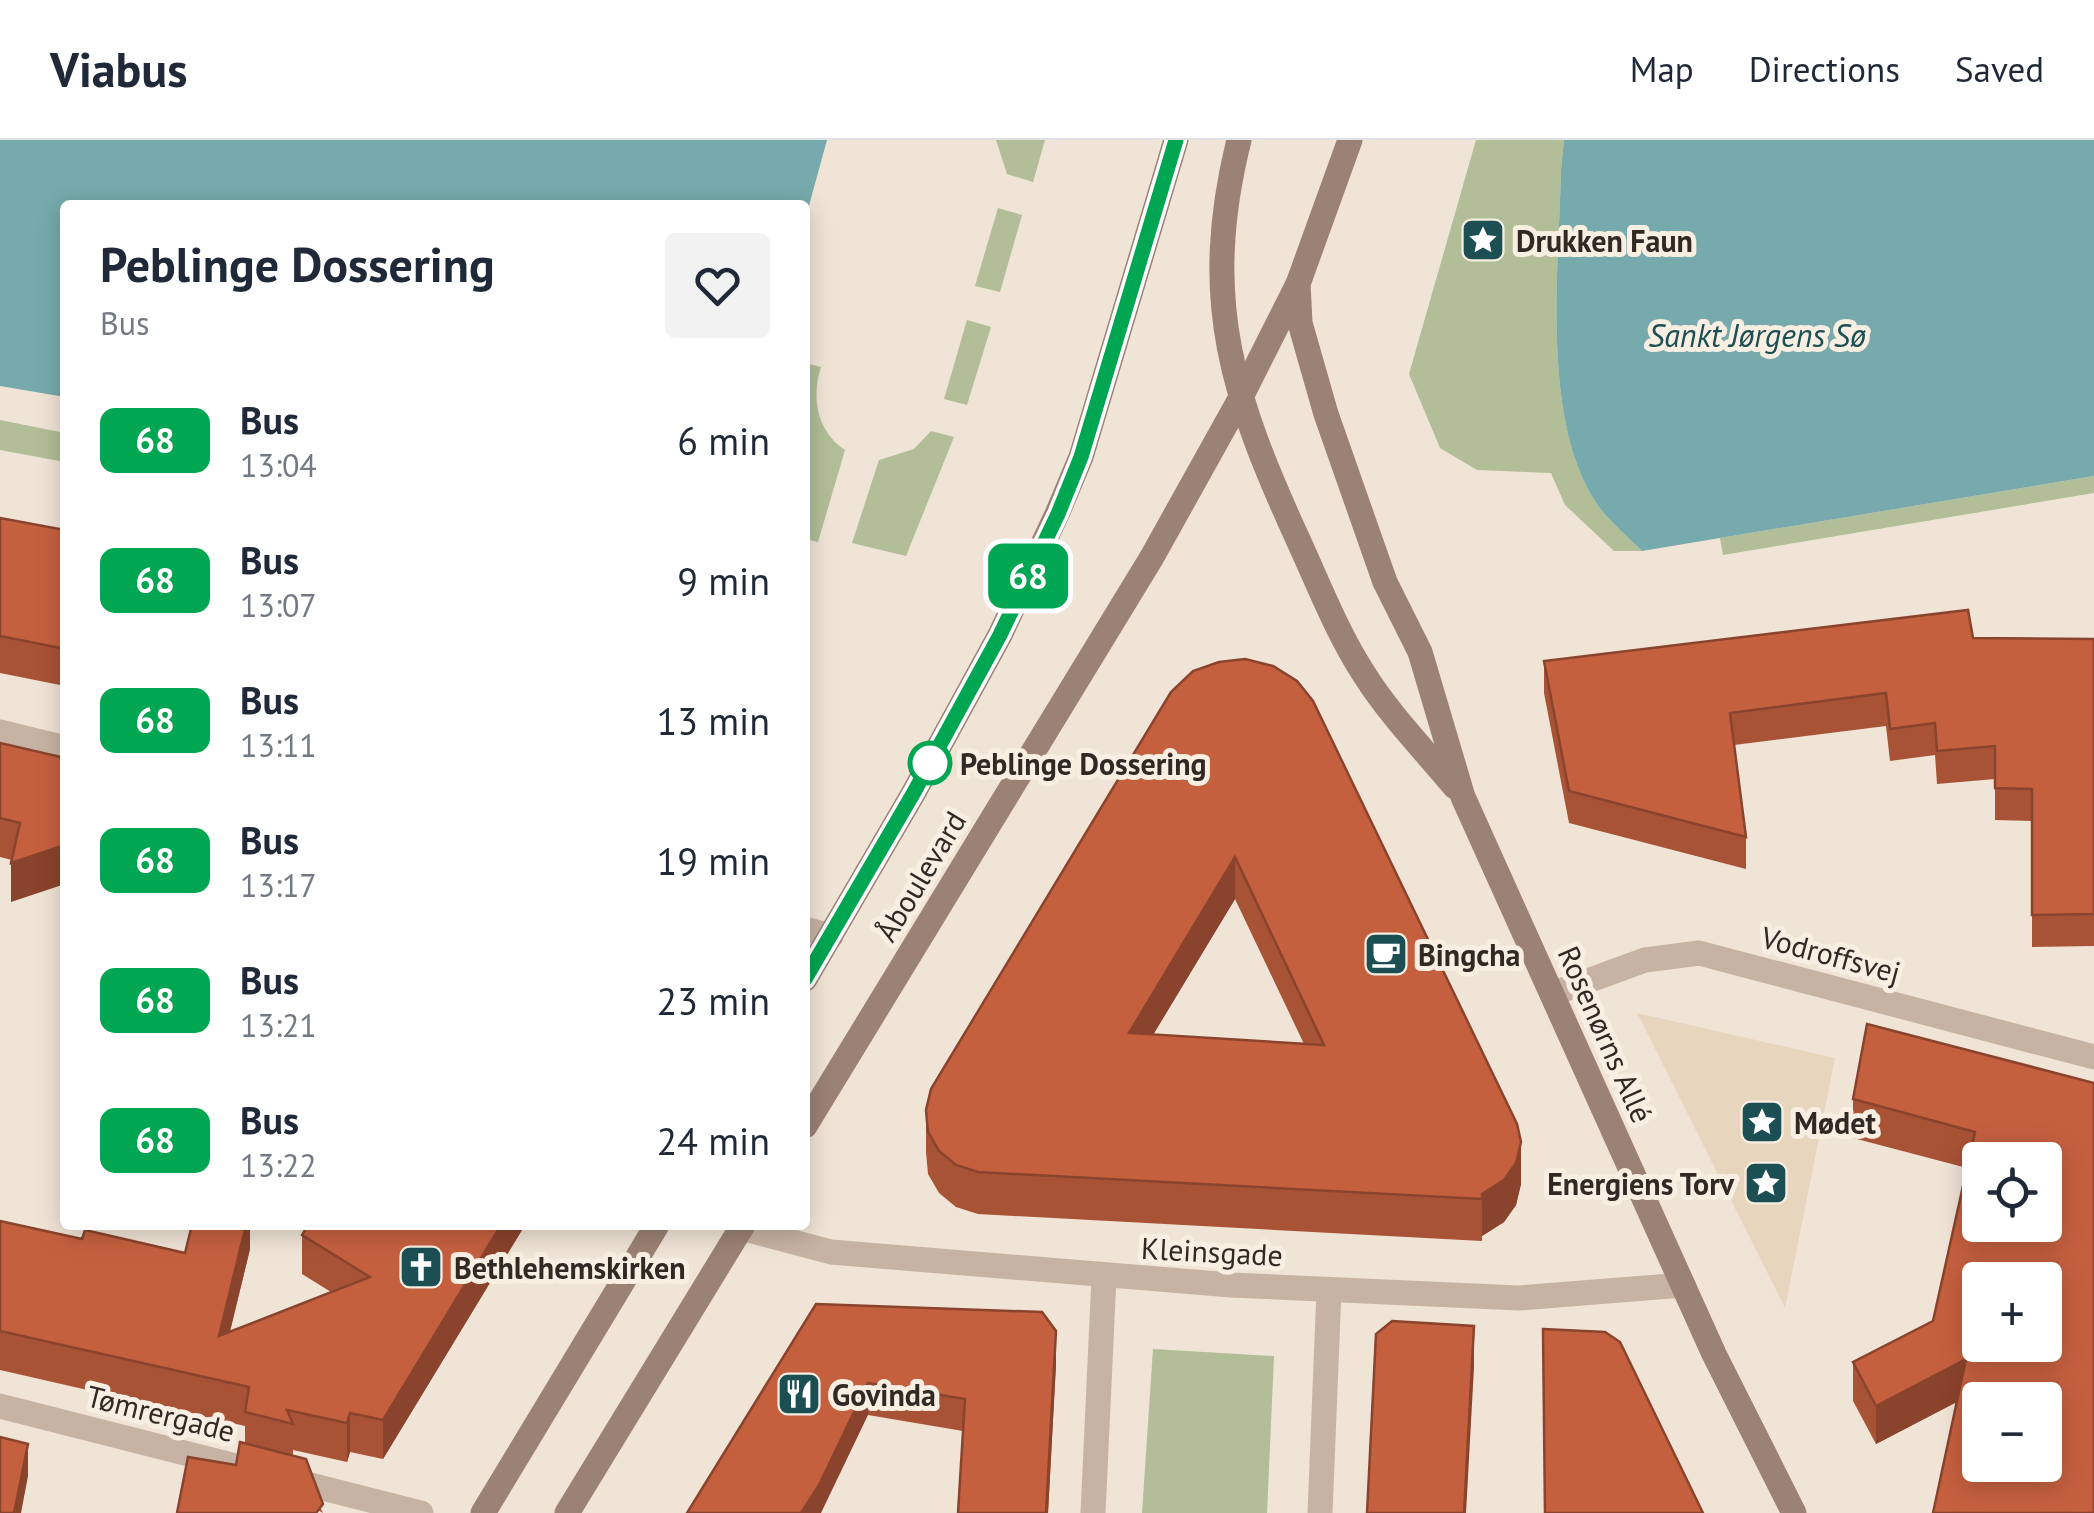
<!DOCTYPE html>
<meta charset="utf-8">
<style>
:root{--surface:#fff;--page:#f2f2f3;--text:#1f2937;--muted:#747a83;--line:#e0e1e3}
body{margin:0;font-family:"PT Sans",sans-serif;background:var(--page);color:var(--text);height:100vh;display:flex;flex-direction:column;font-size:38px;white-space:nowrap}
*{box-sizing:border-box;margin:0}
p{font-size:32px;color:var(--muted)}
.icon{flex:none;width:55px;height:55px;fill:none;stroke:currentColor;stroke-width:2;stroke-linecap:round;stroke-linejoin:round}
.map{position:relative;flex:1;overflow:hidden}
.panel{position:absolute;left:60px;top:60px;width:750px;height:1030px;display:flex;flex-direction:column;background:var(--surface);border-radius:10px;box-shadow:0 5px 25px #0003}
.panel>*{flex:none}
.badge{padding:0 20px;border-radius:15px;font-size:35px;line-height:65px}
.buttons{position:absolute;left:1962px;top:1002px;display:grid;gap:20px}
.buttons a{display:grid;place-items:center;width:100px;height:100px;border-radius:10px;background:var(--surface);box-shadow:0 5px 25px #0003;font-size:50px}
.map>.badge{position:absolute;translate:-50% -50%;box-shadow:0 0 0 5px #fff}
.round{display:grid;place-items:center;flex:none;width:105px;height:105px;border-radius:10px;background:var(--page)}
.overview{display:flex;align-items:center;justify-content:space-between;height:170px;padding:0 40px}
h1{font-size:48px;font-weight:600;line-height:75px}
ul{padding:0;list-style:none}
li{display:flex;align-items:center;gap:30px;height:140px;padding:0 40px}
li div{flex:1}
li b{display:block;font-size:38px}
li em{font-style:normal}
li .badge{min-width:110px;font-weight:700;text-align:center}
header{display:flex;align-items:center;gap:60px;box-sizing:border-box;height:140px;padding:0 50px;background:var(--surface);border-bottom:2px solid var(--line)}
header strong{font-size:48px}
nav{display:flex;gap:55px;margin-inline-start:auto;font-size:35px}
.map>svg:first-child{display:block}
</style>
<header>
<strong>Viabus</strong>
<nav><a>Map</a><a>Directions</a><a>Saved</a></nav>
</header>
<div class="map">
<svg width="2094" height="1373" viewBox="0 0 2094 1373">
<rect width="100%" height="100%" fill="#f0e4d6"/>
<g fill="#b1be97">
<polygon points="996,0 1045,0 1033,42 1007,34"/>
<path d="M1476,0h88l-3,30c-2,99 -21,254 38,337 12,16 29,30 43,44h-28l-49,-46 -14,-32 -74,-3 -37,-22 -31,-74z"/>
<polygon points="998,68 1022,75 1000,152 975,146"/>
<polygon points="967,180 991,187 967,265 944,259"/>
<path d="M805,223l16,4c-10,31 -4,64 24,83l-27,92 -13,-3z"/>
<polygon points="0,280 65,293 65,322 0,310"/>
<polygon points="931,291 954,297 906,416 852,403 879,320 914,309"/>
<polygon points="2094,336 2094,353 1723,415 1720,398"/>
<polygon points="1153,1209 1274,1216 1267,1373 1142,1373"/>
</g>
<polygon fill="#e8d5bd" points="1637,873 1835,918 1785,1168"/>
<g fill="#76aaac">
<polygon points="0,0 827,0 805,80 805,65 65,65 65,257 0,246"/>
<path d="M1564,0h530v336l-452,75c-14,-14 -31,-28 -43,-44 -59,-83 -40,-238 -38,-337z"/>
</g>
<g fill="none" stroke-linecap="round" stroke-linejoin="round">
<g stroke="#c7b3a3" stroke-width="25">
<polyline points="0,592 65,608"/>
<polyline points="805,789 831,796"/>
<polyline points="1552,854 1645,820 1699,813 2094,917"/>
<polyline points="741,1088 831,1112 1231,1145 1519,1158 1683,1145"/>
<polyline points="0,1266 421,1373"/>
<polyline points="1093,1373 1104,1137"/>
<polyline points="1320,1373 1329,1150"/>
</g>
<g stroke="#9b8274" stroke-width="25">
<path d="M1239,0c-40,161 -6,258 61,404 20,44 38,90 64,130 25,40 61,77 91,113"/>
<polyline points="1298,144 1300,183 1326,274 1385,442 1420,512 1463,657 1714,1214 1794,1373"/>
<polyline points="805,839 913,654 1000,495 1057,374 1081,317 1176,0"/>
<polyline points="805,986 1152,417 1240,259 1298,144 1350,0"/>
<polyline points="483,1373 657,1085"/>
<polyline points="567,1373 743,1085"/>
</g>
</g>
<g fill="#a95336" fill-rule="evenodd">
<polygon points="0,378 65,390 65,546 0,533"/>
<polygon points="1973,498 2094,499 2094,806 2032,807 2032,681 1995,680 1995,639 1937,644 1935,615 1890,621 1886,586 1734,605 1746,697 1746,729 1569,683 1544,553 1544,521"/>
<path d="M1219,522l302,522 -5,21 -12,17 -22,14v5l-504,-27 -22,-7 -17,-14 -11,-19 -2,-22v-42zM1235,759l69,145 -151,-10z"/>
<polygon points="0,603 65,618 11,762 12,720 0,717"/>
<polygon points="2094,943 1957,1262 1876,1304 1853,1261 1853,1222 1933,1181 1967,1028 1853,998 1853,959"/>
<polygon points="0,1081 82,1099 185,1113 250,1085 250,1109 230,1192 331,1152 302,1134 302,1095 525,1085 383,1319 350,1312 347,1322 293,1310 293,1315 323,1373 236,1325 245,1303 245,1286 0,1230"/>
<polygon points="816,1164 1056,1224 1048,1373 958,1373 963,1291 868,1275"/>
</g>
<g fill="#8a432c">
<polygon points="65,705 65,744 11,762 11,723"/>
<polygon points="1235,717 1235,759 1129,935 1129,893"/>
<polygon points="1521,1002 1521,1044 1516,1065 1504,1082 1482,1096 1482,1101 1482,1054"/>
<polygon points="246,1085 250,1085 250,1109 219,1235 219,1196"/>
<polygon points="501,1085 525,1085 383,1319 383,1280"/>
<polygon points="1474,1186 1474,1227 1466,1373 1464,1373"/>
<polygon points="1056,1191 1056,1224 1048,1373 1046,1373"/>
<polygon points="1966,1219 1966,1257 1876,1304 1876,1266"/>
<polygon points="868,1243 868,1275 821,1373 801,1373"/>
<polygon points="350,1273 350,1312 347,1322 347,1283"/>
<polygon points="28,1304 28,1336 21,1373 14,1373"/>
</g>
<g fill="#c5603f" stroke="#8a432c" stroke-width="2.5" fill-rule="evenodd">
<polygon points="0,378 65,390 65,509 0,496"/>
<polygon points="1968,470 1973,498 2094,499 2094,774 2032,775 2032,649 1995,648 1995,606 1937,611 1935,583 1890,589 1886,553 1730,573 1746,697 1569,651 1544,521"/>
<path d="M1245,519l28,7 24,15 16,20 204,423 4,18 -5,21 -12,17 -22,14v5l-504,-27 -22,-7 -17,-14 -11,-19 -2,-22 5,-21 240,-397 22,-21 26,-9zM1235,717l89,188 -195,-12z"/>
<polygon points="0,603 65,618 65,705 11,723 20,683 0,678"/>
<path d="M1867,884l227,59v430h-161l33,-154 -90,47 -23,-44 80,-41 42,-189 -122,-33zM1980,1020h65v65h-65zM1980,1140h65v65h-65zM1980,1260h65v65h-65z"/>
<polygon points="0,1081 82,1099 85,1090 185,1113 192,1085 246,1085 219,1196 370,1137 302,1095 308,1085 501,1085 383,1280 350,1273 347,1283 287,1270 293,1284 245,1272 249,1247 0,1191"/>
<polygon points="816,1164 1042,1172 1056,1191 1046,1373 958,1373 965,1259 868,1243 819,1345 801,1373 687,1373"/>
<polygon points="1392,1181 1474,1186 1464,1373 1367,1373 1376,1194"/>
<polygon points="1543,1189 1605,1192 1620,1202 1703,1373 1545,1373"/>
<polygon points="0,1297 28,1304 14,1373 0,1373"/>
<polygon points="240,1302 306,1319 323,1364 316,1373 177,1373 188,1317 236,1325"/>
</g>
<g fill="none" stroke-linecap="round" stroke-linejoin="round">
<defs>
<polyline id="line" points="805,839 913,654 1000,495 1058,374 1081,317 1176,0"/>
</defs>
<use href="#line" stroke="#fff" stroke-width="22"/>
<use href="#line" stroke="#00a651" stroke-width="15"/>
</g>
<defs>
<symbol id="sight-square" viewBox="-11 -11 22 22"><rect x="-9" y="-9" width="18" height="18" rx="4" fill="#1b4f53" stroke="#f8eee2"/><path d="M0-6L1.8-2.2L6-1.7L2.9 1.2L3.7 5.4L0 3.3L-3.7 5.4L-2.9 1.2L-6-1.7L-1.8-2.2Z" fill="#fff"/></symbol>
<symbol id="cafe-square" viewBox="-11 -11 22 22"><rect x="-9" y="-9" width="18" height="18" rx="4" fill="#1b4f53" stroke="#f8eee2"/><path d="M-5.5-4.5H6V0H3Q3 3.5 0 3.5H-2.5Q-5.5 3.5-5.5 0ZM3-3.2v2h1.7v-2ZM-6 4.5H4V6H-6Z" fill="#fff"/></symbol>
<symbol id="church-square" viewBox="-11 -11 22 22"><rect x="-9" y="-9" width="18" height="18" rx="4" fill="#1b4f53" stroke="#f8eee2"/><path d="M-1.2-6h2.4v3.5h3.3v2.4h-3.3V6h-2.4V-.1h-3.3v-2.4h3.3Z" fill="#fff"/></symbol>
<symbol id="restaurant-square" viewBox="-11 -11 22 22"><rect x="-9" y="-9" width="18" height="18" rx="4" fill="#1b4f53" stroke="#f8eee2"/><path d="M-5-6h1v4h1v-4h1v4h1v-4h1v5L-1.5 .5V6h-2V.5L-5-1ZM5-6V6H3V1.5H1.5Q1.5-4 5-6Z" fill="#fff"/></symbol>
</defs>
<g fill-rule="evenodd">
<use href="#sight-square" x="1458" y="75" width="50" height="50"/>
<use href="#cafe-square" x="1361" y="789" width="50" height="50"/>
<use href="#sight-square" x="1737" y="957" width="50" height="50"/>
<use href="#sight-square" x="1741" y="1018" width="50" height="50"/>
<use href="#church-square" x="396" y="1102" width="50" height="50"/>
<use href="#restaurant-square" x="774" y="1229" width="50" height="50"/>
</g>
<circle fill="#fff" stroke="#00a651" stroke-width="5" cx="930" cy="623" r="20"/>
<g text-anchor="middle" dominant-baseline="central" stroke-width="10" stroke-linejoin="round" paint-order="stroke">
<g font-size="30" font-weight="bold" fill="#322925" stroke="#f8eee2" text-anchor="start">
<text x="1516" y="100">Drukken Faun</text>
<text x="1418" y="814">Bingcha</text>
<text x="1794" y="982">Mødet</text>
<text x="1734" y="1043" text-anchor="end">Energiens Torv</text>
<text x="454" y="1127">Bethlehemskirken</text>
<text x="832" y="1254">Govinda</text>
</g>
<g font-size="30" font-weight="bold" fill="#322925" stroke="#f8eee2" text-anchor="start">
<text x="960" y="623">Peblinge Dossering</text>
</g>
<g font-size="30" fill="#322925" stroke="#f8eee2">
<text transform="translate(920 736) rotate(-59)">Åboulevard</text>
<text transform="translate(1831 814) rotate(15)">Vodroffsvej</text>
<text transform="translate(1606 894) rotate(66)">Rosenørns Allé</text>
<text transform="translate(1212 1111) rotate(3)">Kleinsgade</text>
<text transform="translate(161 1273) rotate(14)">Tømrergade</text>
</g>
<g font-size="32" font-style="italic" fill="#1b4f53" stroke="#f8eee2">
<text x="1757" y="195">Sankt Jørgens Sø</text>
</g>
</g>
</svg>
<div class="buttons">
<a><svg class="icon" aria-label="locate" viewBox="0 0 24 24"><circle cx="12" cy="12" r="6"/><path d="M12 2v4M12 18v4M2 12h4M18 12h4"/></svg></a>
<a>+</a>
<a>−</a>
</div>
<b class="badge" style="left:1028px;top:436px;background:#00a651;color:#fff">68</b>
<section class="panel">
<div class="overview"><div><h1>Peblinge Dossering</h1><p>Bus</p></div><a class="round"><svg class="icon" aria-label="heart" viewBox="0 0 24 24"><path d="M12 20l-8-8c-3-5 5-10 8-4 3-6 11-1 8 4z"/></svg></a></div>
<ul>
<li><span class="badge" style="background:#00a651;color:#fff">68</span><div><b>Bus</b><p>13:04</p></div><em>6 min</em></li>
<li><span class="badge" style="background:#00a651;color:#fff">68</span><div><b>Bus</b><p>13:07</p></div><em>9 min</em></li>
<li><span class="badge" style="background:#00a651;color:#fff">68</span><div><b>Bus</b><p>13:11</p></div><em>13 min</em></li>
<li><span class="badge" style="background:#00a651;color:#fff">68</span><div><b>Bus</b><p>13:17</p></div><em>19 min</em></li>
<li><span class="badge" style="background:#00a651;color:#fff">68</span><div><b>Bus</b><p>13:21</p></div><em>23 min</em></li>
<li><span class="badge" style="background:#00a651;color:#fff">68</span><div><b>Bus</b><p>13:22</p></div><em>24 min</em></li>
</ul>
</section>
</div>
